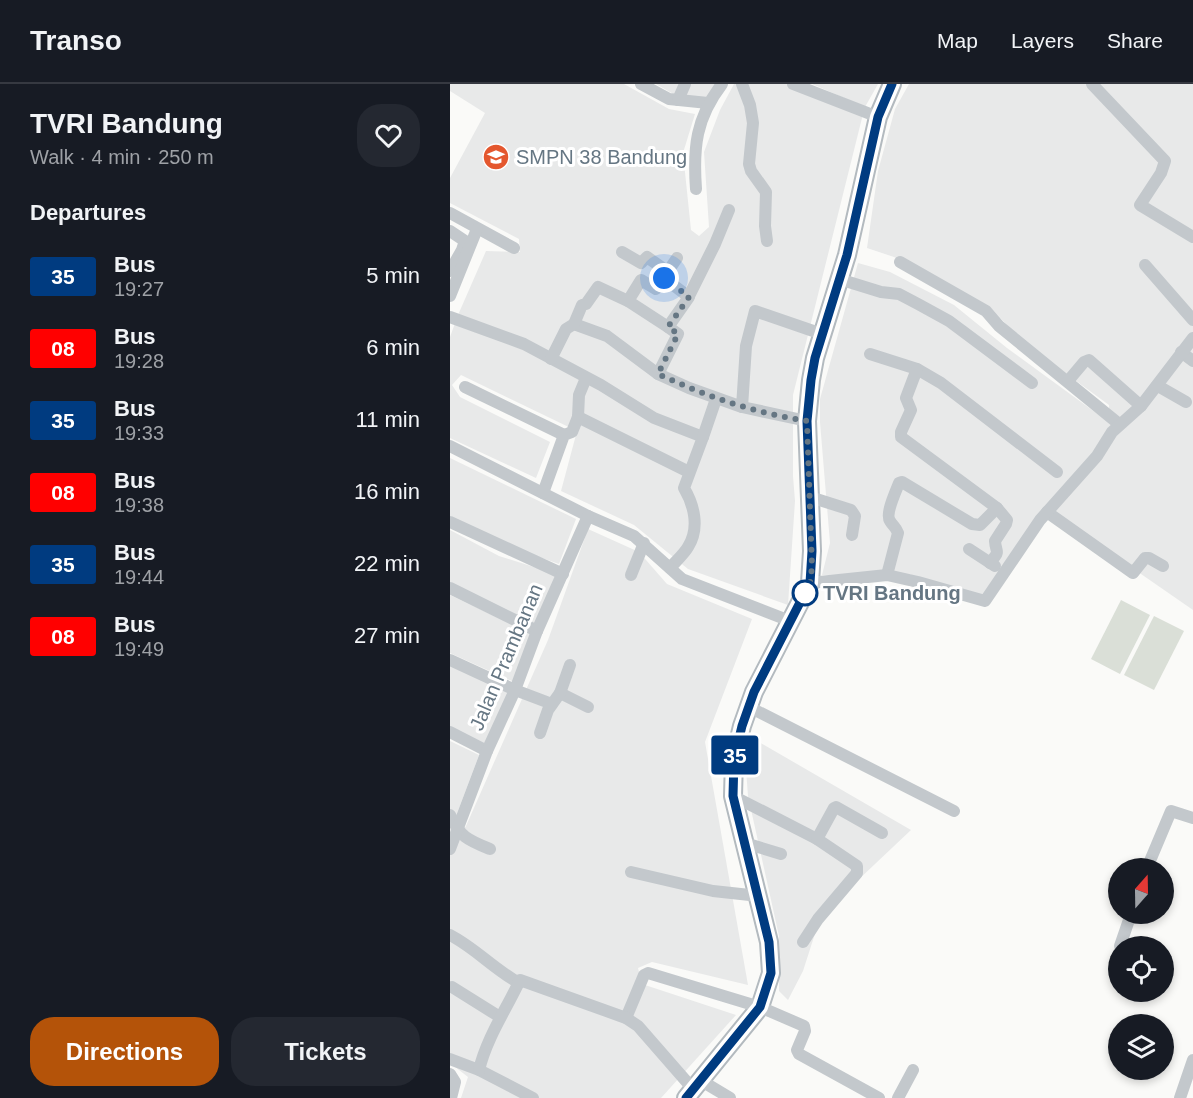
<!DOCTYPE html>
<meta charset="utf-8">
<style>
:root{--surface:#171b24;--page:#242831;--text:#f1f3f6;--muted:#9ea1a6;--line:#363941;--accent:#b45309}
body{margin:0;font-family:Arial,sans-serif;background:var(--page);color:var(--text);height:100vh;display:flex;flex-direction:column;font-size:22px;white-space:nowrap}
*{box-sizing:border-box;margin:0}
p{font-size:20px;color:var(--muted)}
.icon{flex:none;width:33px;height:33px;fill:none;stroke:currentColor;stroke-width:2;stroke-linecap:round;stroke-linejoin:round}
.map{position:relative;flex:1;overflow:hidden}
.drawer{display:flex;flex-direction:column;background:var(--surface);width:450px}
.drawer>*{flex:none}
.badge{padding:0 12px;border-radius:4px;font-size:21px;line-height:39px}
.needle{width:39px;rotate:20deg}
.buttons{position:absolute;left:658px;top:774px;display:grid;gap:12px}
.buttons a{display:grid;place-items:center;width:66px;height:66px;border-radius:50%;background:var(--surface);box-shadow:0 3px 9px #0003;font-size:30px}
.you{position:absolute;width:30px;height:30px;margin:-15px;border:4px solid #fff;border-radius:50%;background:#1a73e8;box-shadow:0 0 0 9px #1a73e833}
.map>.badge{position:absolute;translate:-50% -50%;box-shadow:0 0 0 3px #fff}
h2{padding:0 30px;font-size:22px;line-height:54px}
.round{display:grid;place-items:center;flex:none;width:63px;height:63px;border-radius:24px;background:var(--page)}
.summary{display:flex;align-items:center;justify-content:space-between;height:102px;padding:0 30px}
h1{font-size:28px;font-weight:700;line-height:45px}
.action{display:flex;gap:12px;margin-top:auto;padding:12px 30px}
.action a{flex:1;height:69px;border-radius:24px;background:var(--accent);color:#fff;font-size:24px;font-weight:700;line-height:69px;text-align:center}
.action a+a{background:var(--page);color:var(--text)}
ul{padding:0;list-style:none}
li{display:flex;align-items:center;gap:18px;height:72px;padding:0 30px}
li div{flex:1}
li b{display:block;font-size:22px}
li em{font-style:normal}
li .badge{min-width:66px;font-weight:700;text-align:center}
header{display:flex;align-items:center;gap:36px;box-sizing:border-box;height:84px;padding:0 30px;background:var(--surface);border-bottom:2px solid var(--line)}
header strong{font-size:28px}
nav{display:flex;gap:33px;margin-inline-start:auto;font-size:21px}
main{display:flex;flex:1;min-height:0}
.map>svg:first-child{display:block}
</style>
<header>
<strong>Transo</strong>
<nav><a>Map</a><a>Layers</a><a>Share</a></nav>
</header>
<main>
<section class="drawer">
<div class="summary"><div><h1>TVRI Bandung</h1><p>Walk · 4 min · 250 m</p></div><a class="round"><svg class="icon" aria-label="heart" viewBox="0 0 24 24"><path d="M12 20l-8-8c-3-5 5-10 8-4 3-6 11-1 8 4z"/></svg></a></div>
<h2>Departures</h2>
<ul>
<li><span class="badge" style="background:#003b80;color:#fff">35</span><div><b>Bus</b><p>19:27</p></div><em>5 min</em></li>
<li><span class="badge" style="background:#f00;color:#fff">08</span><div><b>Bus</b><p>19:28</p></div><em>6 min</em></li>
<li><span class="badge" style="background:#003b80;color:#fff">35</span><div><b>Bus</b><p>19:33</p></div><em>11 min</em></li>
<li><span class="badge" style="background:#f00;color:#fff">08</span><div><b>Bus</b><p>19:38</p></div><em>16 min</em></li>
<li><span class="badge" style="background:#003b80;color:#fff">35</span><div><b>Bus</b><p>19:44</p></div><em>22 min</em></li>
<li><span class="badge" style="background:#f00;color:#fff">08</span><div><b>Bus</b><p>19:49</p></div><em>27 min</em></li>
</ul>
<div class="action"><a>Directions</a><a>Tickets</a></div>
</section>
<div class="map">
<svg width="743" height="1014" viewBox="0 0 743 1014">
<rect width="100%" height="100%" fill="#fafaf8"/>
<g fill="#e8e9e9">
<polygon points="0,0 174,0 219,25 245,30 233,69 241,146 249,152 259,143 254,68 270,26 284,0 337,0 413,30 343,311 343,392 345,417 338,521 238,485 184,441 111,407 127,347 11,291 2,301 10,313 100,358 86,394 0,354 0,253 8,231 36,167 70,168 69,155 0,119 0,94 35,29 0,7"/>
<polygon points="206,0 268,0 258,15 225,11"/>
<polygon points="362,0 428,0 415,23"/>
<polygon points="459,0 743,0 743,526 600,427 541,506 528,513 459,490 372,491 380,459 370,338 370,315 408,179 440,188 504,221 557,264 653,334 659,331 659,321 573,258 541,224 444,173 417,164 428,87 445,25"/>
<polygon points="0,374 126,435 109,480 55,461 0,432"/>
<polygon points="138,445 189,468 217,500 302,535 255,658 298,901 202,878 188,884 192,900 286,931 211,1014 11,1014 18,993 0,979 0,657 29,671 0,748 7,754 16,742 98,556"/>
<polygon points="0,446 49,472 106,490 86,541 0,507"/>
<polygon points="0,511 84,551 64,598 0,569"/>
<polygon points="0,581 60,608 36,662 0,643"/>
<polygon points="309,658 461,746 371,831 353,887 338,916 329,907 329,852 298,712 295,672"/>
</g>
<g fill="#dadfd7">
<polygon points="671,516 700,531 670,590 641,575"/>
<polygon points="704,532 734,547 704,606 674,591"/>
</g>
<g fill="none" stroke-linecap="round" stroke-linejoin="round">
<defs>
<polyline id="secondary" points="236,1014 310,923 321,889 319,858 283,712 284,675 292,642 304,608 360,499 362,467 357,337 361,296 365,274 397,171 428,33 442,0"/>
</defs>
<use href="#secondary" stroke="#b3babf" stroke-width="20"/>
<g stroke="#c3c8cc" stroke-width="12">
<polyline points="191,0 219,15 258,19"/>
<polyline points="292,0 300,21 303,39 299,80 301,87 316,108 315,142 317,157"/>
<polyline points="343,0 428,33"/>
<polyline points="642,0 715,77 711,89 690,121 743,153"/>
<polyline points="228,16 235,0"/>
<path d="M246,105c-3,-42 0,-71 26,-105"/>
<polyline points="0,129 64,164"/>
<polyline points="0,147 15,157 12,166 0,187"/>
<polyline points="172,168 191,179 197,173 218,188"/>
<polyline points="450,178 536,227 549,242 669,340"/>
<polyline points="695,181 743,236"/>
<polyline points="389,195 431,208 449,210 468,220 499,237 582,299"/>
<polyline points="0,212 27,145"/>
<polyline points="239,212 265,160 279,126"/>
<polyline points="178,217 191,196 206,205 227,174"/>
<path d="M0,233l74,27 77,41 53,33 49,19 -19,51c10,17 16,40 4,59 -4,7 -12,14 -18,21"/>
<polyline points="124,240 157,252 208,290 239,304 292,323 296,262 305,227 372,250"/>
<polyline points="731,268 743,277"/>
<polyline points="420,270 467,285 491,299 607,388"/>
<polyline points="101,275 116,245 124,240 132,221 136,220 148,203 178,217 218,243"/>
<path d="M467,285l-11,29 5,12 -10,22v5l96,71 10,12 -1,4 -11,17c1,14 6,8 -5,22"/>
<polyline points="208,290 228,250 218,243 239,213 214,194"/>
<polyline points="618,297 634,278 639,276 691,322"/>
<polyline points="708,302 736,318"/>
<polyline points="15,303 114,351"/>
<polyline points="292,323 357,337"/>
<polyline points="128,333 239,388"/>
<polyline points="253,353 266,315"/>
<polyline points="0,362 138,432 184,452 232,495 340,537"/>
<polyline points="93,409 114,351 122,348 128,333 129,311 136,294"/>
<polyline points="360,413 401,426 405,432 402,451"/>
<polyline points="597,428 683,489 695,474 699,474 713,482"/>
<polyline points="0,438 113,490"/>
<polyline points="519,465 545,482"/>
<polyline points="181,491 194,459"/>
<path d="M437,491l11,-42c-2,-6 -5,-7 -8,-12 -5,-7 6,-30 9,-38l3,-1 70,42 8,1 17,-17"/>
<polyline points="360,499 437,491 468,498 535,517 590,436 647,372 662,348 691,322 743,254"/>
<polyline points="0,504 87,547"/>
<polyline points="0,576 65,606 102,620"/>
<polyline points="110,609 138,623"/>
<polyline points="299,623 504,727"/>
<polyline points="0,648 37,667"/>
<polyline points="90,649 98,626 110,609 120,581"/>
<polyline points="283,712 367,755 407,782 407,789 368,835 353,858"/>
<path d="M0,731c10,22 18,25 40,34"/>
<polyline points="367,755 384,724 386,723 432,749"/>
<polyline points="295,759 331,770"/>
<polyline points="0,765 37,667 65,606 87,547 138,432"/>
<polyline points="697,784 721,727 743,734"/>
<polyline points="181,788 263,807 309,812"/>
<path d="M0,851c25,13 44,34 69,48"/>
<polyline points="670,862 681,830"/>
<polyline points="2,903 50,933"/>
<polyline points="176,934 194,891 198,889 310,923 354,942 355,947 347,966 349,970 429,1014"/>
<polyline points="0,975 29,986 83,1014"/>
<path d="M29,986c8,-33 27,-60 41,-90l106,38 12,8 55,63"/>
<polyline points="0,990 5,998 1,1014"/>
<polyline points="250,996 280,1014"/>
<polyline points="448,1014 463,986"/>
<polyline points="730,1014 743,976"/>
</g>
<use href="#secondary" stroke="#fff" stroke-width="16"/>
</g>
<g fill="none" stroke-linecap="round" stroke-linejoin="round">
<defs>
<polyline id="line" points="236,1014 310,923 321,889 319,858 283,712 284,675 292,642 304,608 360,499 362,467 357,337 361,296 365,274 397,171 428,33 442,0"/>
</defs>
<use href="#line" stroke="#fff" stroke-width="14"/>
<use href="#line" stroke="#003b80" stroke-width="9"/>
<path stroke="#657683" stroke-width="6" stroke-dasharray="0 10.8" d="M214,194l25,19 -21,30 10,7 -20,40c48,22 96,39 149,47l5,146 -2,16 -5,10"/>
</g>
<defs>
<symbol id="school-disc" viewBox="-11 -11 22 22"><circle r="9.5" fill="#e4572e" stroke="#fff"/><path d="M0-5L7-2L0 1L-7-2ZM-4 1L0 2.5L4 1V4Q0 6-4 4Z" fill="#fff"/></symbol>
</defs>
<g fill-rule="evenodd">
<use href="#school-disc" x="31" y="58" width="30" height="30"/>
</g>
<circle fill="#fff" stroke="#003b80" stroke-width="3" cx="355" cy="509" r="12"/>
<g text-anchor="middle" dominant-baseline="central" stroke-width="6" stroke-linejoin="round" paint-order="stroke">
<g font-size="20" fill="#657683" stroke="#fff" text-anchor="start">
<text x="66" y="73">SMPN 38 Bandung</text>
</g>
<g font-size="20" font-weight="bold" fill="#657683" stroke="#fff" text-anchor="start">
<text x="373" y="509">TVRI Bandung</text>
</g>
<g font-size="20" fill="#657683" stroke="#fff">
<text transform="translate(56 573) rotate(-67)">Jalan Prambanan</text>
</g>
</g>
</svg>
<div class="buttons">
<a><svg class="needle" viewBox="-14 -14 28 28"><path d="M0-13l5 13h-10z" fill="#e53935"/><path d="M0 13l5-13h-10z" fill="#9ea1a6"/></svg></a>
<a><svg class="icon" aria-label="locate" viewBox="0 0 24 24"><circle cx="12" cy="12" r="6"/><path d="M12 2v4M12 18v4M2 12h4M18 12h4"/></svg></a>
<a><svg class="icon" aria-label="layers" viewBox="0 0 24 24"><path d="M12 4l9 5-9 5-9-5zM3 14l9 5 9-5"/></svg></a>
</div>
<div class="you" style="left:214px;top:194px"></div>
<b class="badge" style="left:285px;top:671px;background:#003b80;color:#fff">35</b>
</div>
</main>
